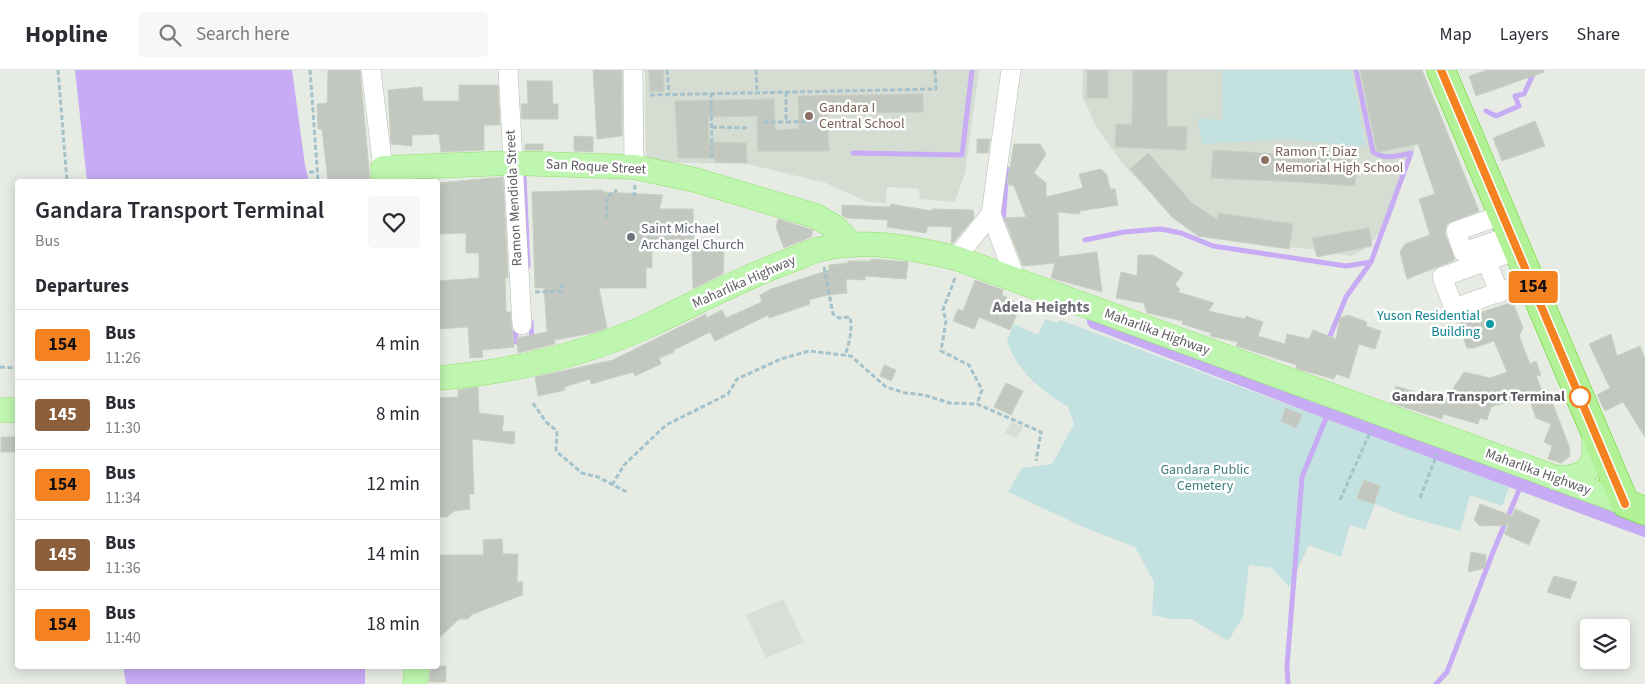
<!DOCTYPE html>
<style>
:root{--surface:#fff;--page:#f7f7f7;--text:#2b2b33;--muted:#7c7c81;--line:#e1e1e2}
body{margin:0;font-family:"Source Sans 3",sans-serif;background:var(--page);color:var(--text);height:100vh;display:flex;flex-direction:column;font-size:19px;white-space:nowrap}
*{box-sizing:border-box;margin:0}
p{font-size:16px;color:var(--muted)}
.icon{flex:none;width:28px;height:28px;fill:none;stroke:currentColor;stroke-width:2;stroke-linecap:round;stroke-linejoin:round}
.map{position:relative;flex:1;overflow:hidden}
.side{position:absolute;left:15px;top:109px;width:425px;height:490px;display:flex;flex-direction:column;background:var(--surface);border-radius:5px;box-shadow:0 2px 12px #0003}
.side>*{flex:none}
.badge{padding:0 10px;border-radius:4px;font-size:18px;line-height:32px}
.fabs{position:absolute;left:1580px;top:549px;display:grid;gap:10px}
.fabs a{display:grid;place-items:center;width:50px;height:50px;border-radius:5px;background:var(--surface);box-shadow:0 2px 12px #0003;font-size:25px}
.map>.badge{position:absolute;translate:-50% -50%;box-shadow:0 0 0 2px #fff}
h2{padding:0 20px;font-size:19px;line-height:45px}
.round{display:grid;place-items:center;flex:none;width:52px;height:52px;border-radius:5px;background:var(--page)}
.headline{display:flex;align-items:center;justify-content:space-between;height:85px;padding:0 20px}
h1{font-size:24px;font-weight:600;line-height:38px}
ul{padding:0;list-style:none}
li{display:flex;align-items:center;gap:15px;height:70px;padding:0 20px;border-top:1px solid var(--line)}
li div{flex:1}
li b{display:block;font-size:19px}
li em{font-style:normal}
li .badge{min-width:55px;font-weight:700;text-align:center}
header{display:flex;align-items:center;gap:30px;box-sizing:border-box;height:70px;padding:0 25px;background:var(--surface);border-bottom:1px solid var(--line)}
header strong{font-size:24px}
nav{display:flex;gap:28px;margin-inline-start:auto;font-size:18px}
.search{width:350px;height:45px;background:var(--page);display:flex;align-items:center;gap:12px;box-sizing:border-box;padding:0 18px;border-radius:5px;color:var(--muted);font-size:19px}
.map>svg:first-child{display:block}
</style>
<header>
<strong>Hopline</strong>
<div class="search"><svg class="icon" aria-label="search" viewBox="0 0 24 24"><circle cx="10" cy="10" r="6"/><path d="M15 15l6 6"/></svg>Search here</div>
<nav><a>Map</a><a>Layers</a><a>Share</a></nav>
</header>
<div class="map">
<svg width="1645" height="614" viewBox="0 0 1645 614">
<rect width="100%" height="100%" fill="#e6ece3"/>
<g fill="#daded8">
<polygon points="1011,352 1023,357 1017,369 1005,363"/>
<polygon points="783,529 804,572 766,588 746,545"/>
</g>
<g fill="#d5dcd2">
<polygon points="645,0 979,0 965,103 955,132 920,129 919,119 887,117 886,133 867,132 826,113 748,94 646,92"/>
<polygon points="1083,0 1398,0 1415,64 1415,78 1389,152 1365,179 1351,186 1318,180 1249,173 1179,151 1127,99 1098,60 1082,26"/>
</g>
<g fill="#c2e1e0">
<polygon points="1222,0 1351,0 1366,77 1288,69 1202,74 1197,48 1223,50"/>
<path d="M1045,249l13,4 2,-3 449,167 -7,19 -32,-11 -10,36 -52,-14 -33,-13 -10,26 -15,-5 -9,32 -32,-12 -20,42 -17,-19 -23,-3 -6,52 -15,24 -37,-22h-21l-18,-4 2,-33 -19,-35 -47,-18 -80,-37 14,-24 30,-4 22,-40 -6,-17c-27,-17 -50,-34 -61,-66l7,-17 24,11z"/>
</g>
<g fill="#c7abf5">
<polygon points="75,0 292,0 305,95 309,111 87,111"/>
<polygon points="123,596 365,596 365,614 126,614"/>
</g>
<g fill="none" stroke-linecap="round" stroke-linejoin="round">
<g stroke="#c7abf5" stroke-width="5">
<polyline points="1486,41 1496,46 1519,36 1515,26 1524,24 1535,0"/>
<polyline points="853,83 962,85 972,0"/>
<polyline points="524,107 528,196"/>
<polyline points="1003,153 1007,99"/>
<path d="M1085,170l39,-8 37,-3 20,4 32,13 133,20 25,-4 40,-109c-14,3 -26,7 -38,-1l-17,-82"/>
<polyline points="531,252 532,271"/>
<polyline points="515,255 516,272"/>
<polyline points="1328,271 1346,227 1371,192"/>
<polyline points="1288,614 1287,596 1302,407 1326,348 1320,338"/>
<polyline points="1436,614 1447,602 1493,482 1519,420"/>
</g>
<polyline stroke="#c7abf5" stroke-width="16" points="1095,251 1320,338 1645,459"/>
</g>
<g fill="#c2c8c0" stroke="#c7d0c2">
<polygon points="328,0 360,0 370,111 328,111 322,59 318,59 317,34 327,33"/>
<polygon points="593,0 622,0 622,66 597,69"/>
<polygon points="649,0 663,0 664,21 650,22"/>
<rect x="1087" y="0" width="21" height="28"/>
<polygon points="1133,0 1167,0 1167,56 1187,57 1186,80 1115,77 1116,54 1132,55"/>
<polygon points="1360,0 1422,0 1479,141 1447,154 1445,164 1455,189 1453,191 1407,209 1400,182 1405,174 1430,165 1419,129 1435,124 1418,74 1377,82"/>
<polygon points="1488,0 1543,0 1544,2 1476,26 1469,6"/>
<polygon points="527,11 552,11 553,34 558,34 558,49 522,49 521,34 528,34"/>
<polygon points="459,15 498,15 500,55 484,55 484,80 441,82 439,64 412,65 412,76 391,74 388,20 422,17 423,31 459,31"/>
<polygon points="923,24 923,42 827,44 829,81 758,81 757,46 708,47 709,72 746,73 747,93 715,92 715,88 678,88 675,31 774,29 775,60 799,59 798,26"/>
<polygon points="1535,51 1545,76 1502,91 1493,68"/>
<polygon points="574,66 593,67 593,82 574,81"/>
<polygon points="977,69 990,69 988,83 977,83"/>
<rect x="525" y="74" width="18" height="6"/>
<polygon points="1014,74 1040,74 1046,84 1034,103 1046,113 1046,127 1083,118 1079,104 1101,99 1107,105 1110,119 1115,119 1118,135 1080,141 1080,144 1058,142 1059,187 1097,182 1102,222 1051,208 1055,193 1023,196 1004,148 1026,147 1014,116 1007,114"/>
<polygon points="1213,80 1356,89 1355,116 1300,112 1299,110 1299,112 1211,108"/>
<polygon points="1148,83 1191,132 1217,150 1218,143 1293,154 1289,179 1198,166 1172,147 1130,99"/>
<polygon points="503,107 508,205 508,208 505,208 506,242 510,242 514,277 482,280 483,287 470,288 468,257 438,259 438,211 479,208 479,183 466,183 466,163 438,164 438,113"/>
<polygon points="603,120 603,122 663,125 659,139 693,139 694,171 718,171 718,180 724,181 723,204 693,219 692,172 652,172 652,198 646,198 646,218 599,218 607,258 593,263 554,270 555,274 518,283 517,268 547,262 544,218 535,218 532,122"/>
<polygon points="891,134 932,141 932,139 973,140 974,148 953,173 951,173 952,157 928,156 926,163 887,157 888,150 846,148 842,145 842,135 890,137"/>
<polygon points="778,149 810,159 813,160 811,167 784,178 776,157"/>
<polygon points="1369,158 1372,176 1317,187 1312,168"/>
<polygon points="1138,185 1153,185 1183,203 1175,215 1180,219 1178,222 1214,233 1208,241 1245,249 1246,246 1263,252 1258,266 1285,274 1287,264 1309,269 1313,260 1336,269 1340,248 1348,245 1367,252 1366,256 1381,261 1375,279 1359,274 1349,308 1336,304 1334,309 1301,300 1296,298 1297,295 1236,276 1238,272 1210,266 1211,263 1182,254 1183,251 1147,243 1144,233 1116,228 1121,202 1137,206"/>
<polygon points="871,189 908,192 906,209 865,206 865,210 846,209 847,223 828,225 809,230 810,234 781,244 769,248 768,245 715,271 710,262 674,280 674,282 659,288 661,294 635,306 633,302 591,314 590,309 564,317 565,320 538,326 535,307 613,290 706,244 706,248 722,240 726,248 762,232 760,225 771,219 829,200 829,195 848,193 848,191 870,191"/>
<polygon points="975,210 1003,220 1002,225 1021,235 1010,260 979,247 974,259 953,251 958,239 963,241"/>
<polygon points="1513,232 1523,258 1519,266 1530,294 1536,291 1541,305 1536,306 1546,330 1551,329 1569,376 1570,386 1561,393 1548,389 1552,376 1544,372 1551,354 1536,348 1528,325 1491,337 1487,350 1480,348 1478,354 1443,344 1442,349 1391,333 1396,316 1415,322 1414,326 1443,334 1464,302 1490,308 1507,302 1494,271 1474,278 1467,278 1457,250"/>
<polygon points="1611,264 1617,286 1640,276 1645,289 1645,367 1623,332 1605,341 1597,325 1610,318 1589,274"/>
<polygon points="884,295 896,300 891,311 880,306"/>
<polygon points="1006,313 1023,321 1011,345 994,337"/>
<polygon points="478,317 479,343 504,346 502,361 515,362 514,374 472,369 474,424 469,424 470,439 454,441 447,447 438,447 438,328 458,327 458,320"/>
<polygon points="1286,338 1302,345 1296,358 1281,351"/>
<rect x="1" y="367" width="17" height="15"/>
<polygon points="1364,410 1380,416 1374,434 1357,428"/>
<polygon points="1480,434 1512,446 1515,439 1540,450 1529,475 1504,464 1509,455 1480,456 1474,450"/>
<polygon points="502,469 503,484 518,484 517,512 523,512 522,525 471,545 468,549 459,549 438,569 438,485 484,485 483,470"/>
<polygon points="1471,482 1486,485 1485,498 1468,502"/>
<polygon points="1554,506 1577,512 1570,529 1547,522"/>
<polygon points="431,596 446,596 446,612 429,612"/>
</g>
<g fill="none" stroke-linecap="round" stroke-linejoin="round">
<defs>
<g id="minor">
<polyline points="371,0 383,98"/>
<polyline points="508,0 522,255"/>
<polyline points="633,0 634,97"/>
<polyline points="1011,0 991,144 1016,210"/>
<polyline points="1502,145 1456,161 1463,182 1511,166"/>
<polyline points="1517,180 1442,207 1454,238 1531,211"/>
<polyline points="956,188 991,144"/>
<polyline points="1487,191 1499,223"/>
</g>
<g id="major">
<polyline points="384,111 383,98 512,93 634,97 695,110 816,146 836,158 852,175"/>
<path d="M438,308c74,-6 146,-23 214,-54 46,-22 90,-46 137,-63 11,-4 22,-10 32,-12 46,-11 90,-1 135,9l669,245"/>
<polyline points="0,340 18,340"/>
<path d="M1556,408c38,-1 41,-15 37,-49"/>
<polyline points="415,614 417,596"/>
</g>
<polyline id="highway" points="1441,0 1625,433 1645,441"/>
</defs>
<use href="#minor" stroke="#bcb8be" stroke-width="20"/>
<use href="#major" stroke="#90e168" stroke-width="25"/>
<use href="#highway" stroke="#5ed719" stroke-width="29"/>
<g stroke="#a3c2cb" stroke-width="3" stroke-dasharray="5 2.5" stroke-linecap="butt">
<polyline points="58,0 67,111"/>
<polyline points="310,0 318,111"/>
<polyline points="667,0 669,24"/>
<polyline points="756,0 757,23"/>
<polyline points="786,22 786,52 820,51"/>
<polyline points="711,23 712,88"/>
<polyline points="650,25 936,19 935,0"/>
<polyline points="763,52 786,52"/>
<polyline points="712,57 748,58"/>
<polyline points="309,102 317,102"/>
<polyline points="634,127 635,115"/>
<polyline points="607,148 607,127 617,120"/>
<path d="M824,197l9,47 6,4 11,-1c3,13 -1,26 -5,39"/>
<polyline points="955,208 943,240 946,251 941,281 969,295 982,320 977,334"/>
<polyline points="535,222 562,221 562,215"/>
<polyline points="0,297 18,298"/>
<polyline points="533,333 546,352 557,361 556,381 582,403 598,407 627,422"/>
<polyline points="612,415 624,395 666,355 728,324 737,309 781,289 809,281 851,286 886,317 905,323 924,325 950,333 977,334 1041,362 1036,391"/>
<polyline points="1420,428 1437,384"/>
<polyline points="1340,430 1371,360"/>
</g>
<use href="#minor" stroke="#fff" stroke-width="19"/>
<use href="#major" stroke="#bef6af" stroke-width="24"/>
<use href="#highway" stroke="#b2f196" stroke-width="28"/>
</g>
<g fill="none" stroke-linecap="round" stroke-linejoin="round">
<defs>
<polyline id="line" points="1441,0 1625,434"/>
</defs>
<use href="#line" stroke="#fff" stroke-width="11"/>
<use href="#line" stroke="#f58220" stroke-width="8"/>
</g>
<g fill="#8d6e63" stroke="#fff" stroke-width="2">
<circle cx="809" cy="46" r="5"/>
<circle cx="1265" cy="90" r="5"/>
</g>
<circle fill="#6b7280" stroke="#fff" stroke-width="2" cx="631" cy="167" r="5"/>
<circle fill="#0f9aa8" stroke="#fff" stroke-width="2" cx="1490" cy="254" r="5"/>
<circle fill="#fff" stroke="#f58220" stroke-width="2.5" cx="1580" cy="327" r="10"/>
<g text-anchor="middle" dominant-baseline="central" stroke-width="5" stroke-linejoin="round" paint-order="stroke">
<g font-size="14" fill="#785e54" stroke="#fff" text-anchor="start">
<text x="819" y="38">Gandara I<tspan x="819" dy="16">Central School</tspan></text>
<text x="1275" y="82">Ramon T. Diaz<tspan x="1275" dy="16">Memorial High School</tspan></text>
</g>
<g font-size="14" fill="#5f5b62" stroke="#fff">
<text transform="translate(596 97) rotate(3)">San Roque Street</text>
<text transform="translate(514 128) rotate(-93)">Ramon Mendiola Street</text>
<text transform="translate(744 212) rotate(-24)">Maharlika Highway</text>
<text transform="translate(1157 262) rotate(20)">Maharlika Highway</text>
<text transform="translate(1538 402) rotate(20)">Maharlika Highway</text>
</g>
<g font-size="14" fill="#5b616d" stroke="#fff" text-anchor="start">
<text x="641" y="159">Saint Michael<tspan x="641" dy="16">Archangel Church</tspan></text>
</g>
<g font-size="14" fill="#0d838f" stroke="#fff" text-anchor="end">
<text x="1480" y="246">Yuson Residential<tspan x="1480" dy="16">Building</tspan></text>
</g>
<g font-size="14" font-weight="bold" fill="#5f5b62" stroke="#fff" text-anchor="end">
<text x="1565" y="327">Gandara Transport Terminal</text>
</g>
<g font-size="14" fill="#3e7f7f" stroke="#fff">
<text x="1205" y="400">Gandara Public<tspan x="1205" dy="16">Cemetery</tspan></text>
</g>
<g font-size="16" font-weight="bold" fill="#706d74" stroke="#fff">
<text x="1041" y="237">Adela Heights</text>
</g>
</g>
</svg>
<div class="fabs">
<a><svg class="icon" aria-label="layers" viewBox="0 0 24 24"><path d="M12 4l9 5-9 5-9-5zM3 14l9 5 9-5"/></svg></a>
</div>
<b class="badge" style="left:1533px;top:217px;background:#f58220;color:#111">154</b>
<section class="side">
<div class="headline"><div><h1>Gandara Transport Terminal</h1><p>Bus</p></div><a class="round"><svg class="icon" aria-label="heart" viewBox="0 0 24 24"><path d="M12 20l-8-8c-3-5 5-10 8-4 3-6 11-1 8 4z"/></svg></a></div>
<h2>Departures</h2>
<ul>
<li><span class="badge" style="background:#f58220;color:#111">154</span><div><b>Bus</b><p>11:26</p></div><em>4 min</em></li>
<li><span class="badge" style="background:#8b5e3c;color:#fff">145</span><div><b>Bus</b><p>11:30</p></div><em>8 min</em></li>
<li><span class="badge" style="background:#f58220;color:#111">154</span><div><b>Bus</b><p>11:34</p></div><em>12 min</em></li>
<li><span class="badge" style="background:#8b5e3c;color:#fff">145</span><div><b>Bus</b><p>11:36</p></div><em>14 min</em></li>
<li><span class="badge" style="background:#f58220;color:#111">154</span><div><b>Bus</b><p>11:40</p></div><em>18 min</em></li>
</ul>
</section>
</div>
